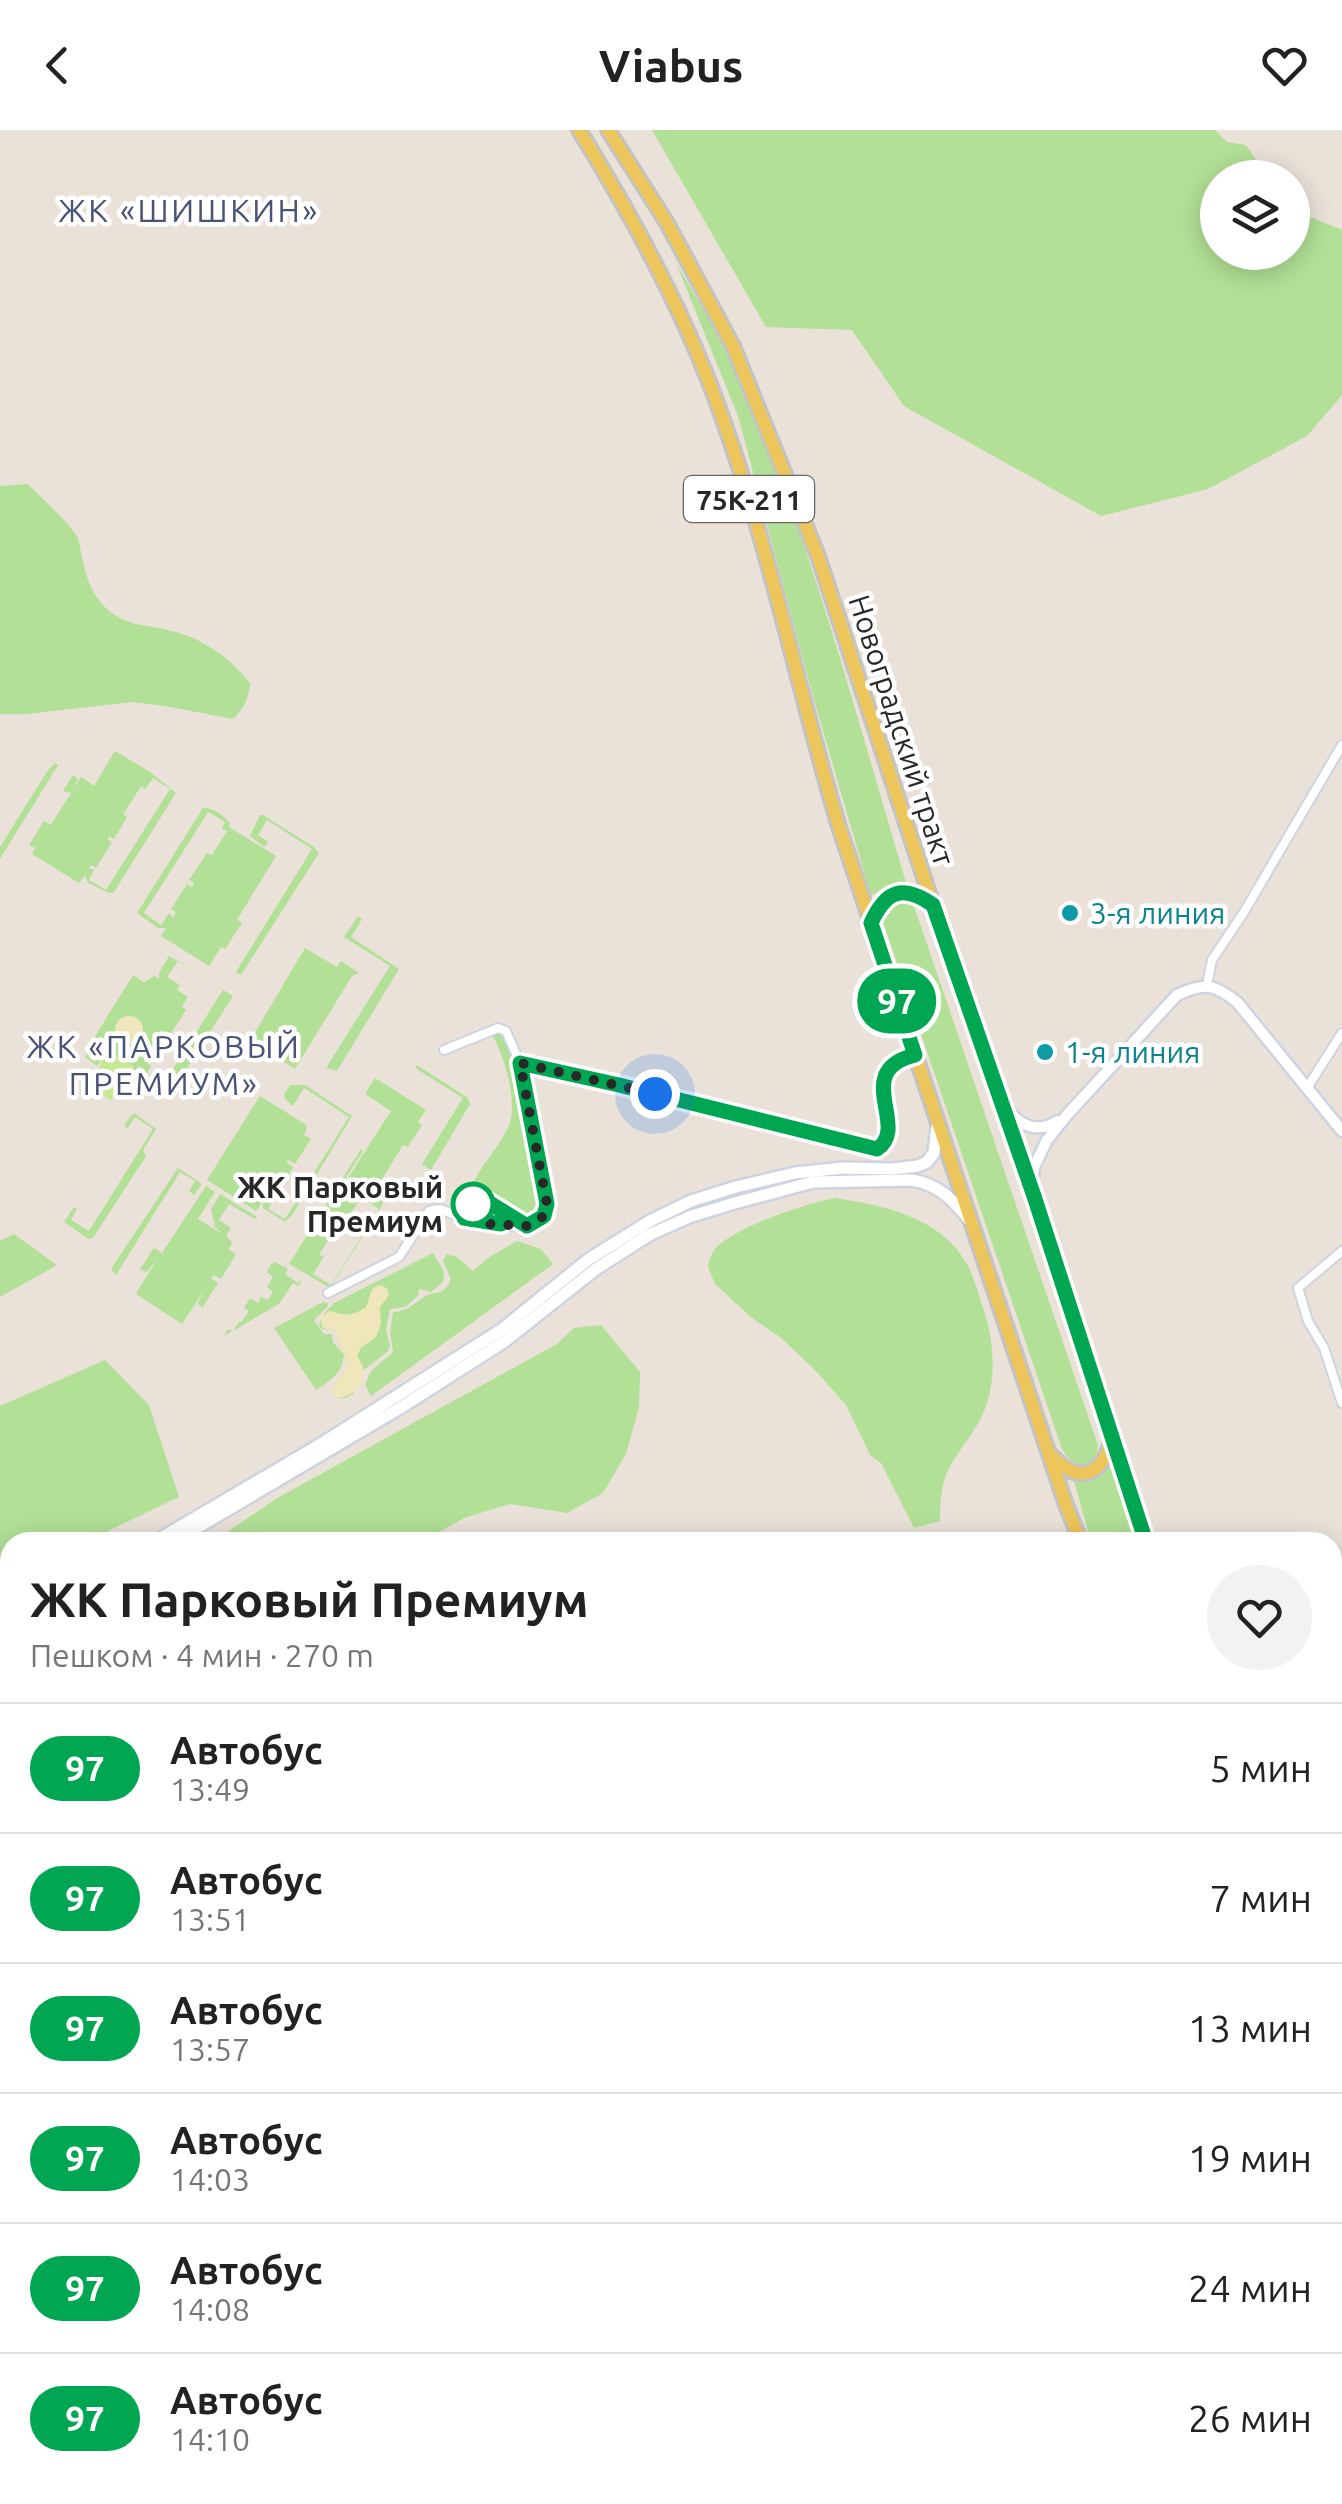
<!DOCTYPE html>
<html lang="ru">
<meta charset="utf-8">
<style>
:root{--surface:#fff;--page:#f2f2f2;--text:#222;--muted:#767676;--line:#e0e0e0}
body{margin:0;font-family:Ubuntu,sans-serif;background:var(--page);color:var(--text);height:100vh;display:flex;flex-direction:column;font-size:38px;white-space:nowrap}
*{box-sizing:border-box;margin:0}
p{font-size:32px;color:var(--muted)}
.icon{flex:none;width:55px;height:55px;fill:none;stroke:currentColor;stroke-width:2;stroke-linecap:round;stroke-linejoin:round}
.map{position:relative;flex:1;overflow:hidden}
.sheet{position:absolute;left:0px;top:1402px;width:1342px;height:972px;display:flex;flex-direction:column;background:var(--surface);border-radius:30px 30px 0 0;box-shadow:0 5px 25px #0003}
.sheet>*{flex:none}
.badge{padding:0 20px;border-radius:32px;font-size:35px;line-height:65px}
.fabs{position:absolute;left:1200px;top:30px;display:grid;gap:20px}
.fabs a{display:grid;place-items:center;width:110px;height:110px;border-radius:50%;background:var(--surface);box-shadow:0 5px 25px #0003;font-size:50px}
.you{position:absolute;width:50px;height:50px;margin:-25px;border:8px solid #fff;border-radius:50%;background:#1a73e8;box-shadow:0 0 0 15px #1a73e833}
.map>.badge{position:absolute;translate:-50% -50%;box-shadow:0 0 0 5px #fff}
.round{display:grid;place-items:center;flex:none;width:105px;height:105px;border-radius:52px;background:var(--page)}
.summary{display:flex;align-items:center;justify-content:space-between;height:170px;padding:0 30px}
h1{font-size:48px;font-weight:700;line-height:75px}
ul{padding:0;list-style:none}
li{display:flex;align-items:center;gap:30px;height:130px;padding:0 30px;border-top:2px solid var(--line)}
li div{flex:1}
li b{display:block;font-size:38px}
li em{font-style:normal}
li .badge{min-width:110px;font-weight:700;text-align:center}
header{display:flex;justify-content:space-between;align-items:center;height:130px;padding:0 30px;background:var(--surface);font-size:45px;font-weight:700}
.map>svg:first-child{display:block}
</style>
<header><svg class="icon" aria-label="back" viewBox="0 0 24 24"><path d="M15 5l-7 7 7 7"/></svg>Viabus<svg class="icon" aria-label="heart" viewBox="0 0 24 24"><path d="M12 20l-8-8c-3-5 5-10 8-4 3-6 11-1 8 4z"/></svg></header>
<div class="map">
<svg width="1342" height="2374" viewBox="0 0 1342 2374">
<rect width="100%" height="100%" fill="#eae2d9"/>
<g fill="#b2e096" fill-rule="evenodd">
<polygon points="652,0 1215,0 1227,12 1246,15 1267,47 1218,48 1218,122 1292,122 1293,77 1296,81 1342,100 1342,265 1307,306 1208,359 1101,386 904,276 852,200 766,197"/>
<path d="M676,133c27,46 55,92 75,142 65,155 108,320 156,481 -16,-2 -24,1 -36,10l-57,-196 -76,-284z"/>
<path d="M28,354c14,15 36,33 48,51 4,6 4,15 6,22 4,21 10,39 27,54 15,12 32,14 50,17 38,7 67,25 91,55 -1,15 -6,25 -17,36l-68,-13 -33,-4 -104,12h-28v-228z"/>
<path d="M115,621l35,21 26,21 -62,99 -5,1 -21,-10 -3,-8 -6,8 -47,-29 6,-10 -3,4 -6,-3 15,-24 7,4 20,-32 -8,-2 10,-16 5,4 -6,11 9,-13 13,9zM153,648l17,11 -64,101 -17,-10 5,-10 -5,-2 2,-3 5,3 16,-26 -5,-3 2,-3 5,3 13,-22 -4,-3 17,-26 1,-2 4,3z"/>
<polygon points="55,633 58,635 0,729 0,717 48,640"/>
<path d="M203,678c10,-1 21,8 27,15l-1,4 47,29 -39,64 5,3 -17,26 -4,-2 -12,19 -48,-30 5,-8h-8l-21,-15zM208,682l17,10 -3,6 5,3 -15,24 -5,-2 -18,27 5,3 -2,4 -5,-3 -16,25 5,3 -3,6 -4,-5 -8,12 -17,-12z"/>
<polygon points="260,685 263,685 314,717 319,723 241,845 236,842 312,719 267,690 258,705 268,712 264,717 250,706"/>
<path d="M895,769l12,1 7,6 184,539 -2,12c-14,13 -26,7 -34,-8l-181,-533 2,-8z"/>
<polygon points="358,786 362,789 351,807 399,839 337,941 326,938 390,836 344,807"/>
<polygon points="305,818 337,837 341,831 359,843 352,846 295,939 250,911"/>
<path d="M169,826l64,40 -62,97 -4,3 -26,-15 -2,-2 5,-9 -7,-5 2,6 -6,7 -4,-3 4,-9 -24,-15 -12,15 -12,-9 3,-4 22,-4 -4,-3 -10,1 -2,-9 39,-63 11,7 10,-6 5,3v-6zM178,831l45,29 -62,98 -17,-10 7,-12 -3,-3 18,-30 4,2 16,-25 -4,-3 6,-10 -11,-7 3,-5 -13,-8z"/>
<path d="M498,903l7,3 3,6 34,158 -3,10 -13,9 -45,-26 -11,-3c9,-23 27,-40 38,-62 11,-22 -3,-72 -16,-93z"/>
<polygon points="417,935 468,968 470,974 431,1040 422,1034 463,968 415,938"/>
<path d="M375,948l51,32 -8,12 4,3 -14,22 -5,-2 -28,46 -6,-3 -8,3 8,-1 14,9 -1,7 -52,82 -41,-24 72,-115 2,2 -25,39 1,2 52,-81 -26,-17zM361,1067l18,12 -48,76 -18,-11 11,-18 -5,-1 27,-43 4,3z"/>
<polygon points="290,955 305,955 352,986 293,1084 285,1092 263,1078 263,1071 256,1081 207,1050 260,966 305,994 307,998 304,1005 311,1009 295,1034 288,1030 286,1032 293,1037 277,1063 271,1059 272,1057 268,1061 275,1066 268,1079 285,1089 349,987 304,958 293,976 285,969 284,964"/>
<polygon points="134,983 156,999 143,1020 146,1026 93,1108 89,1109 64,1092 74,1077 77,1079 71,1090 89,1101 153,999 135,987 127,999 124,995"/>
<polygon points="178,1038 202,1054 194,1065 189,1061 195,1051 180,1042 116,1145 111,1139"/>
<polygon points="206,1056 215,1062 198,1089 224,1105 215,1097 211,1079 220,1064 257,1087 255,1089 229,1074 219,1090 231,1098 226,1106 232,1112 229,1120 236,1124 221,1149 214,1145 211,1148 218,1153 203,1177 197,1174 204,1160 182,1194 136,1164 159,1126 148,1141 146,1142 140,1139 154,1118 162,1123"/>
<path d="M835,1068c49,7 108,20 133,68 8,16 12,34 18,51 8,29 10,63 -1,92 -8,21 -25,39 -36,59 -8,16 -9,35 -9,53l-26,7 -33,-65 -11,-8 -24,-50 -30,-34 -36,-34 -28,-19 -37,-34 -7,-17c1,-5 2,-10 5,-15 14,-23 95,-49 122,-54z"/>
<polygon points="14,1104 57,1135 0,1167 0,1111"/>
<path d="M517,1111l24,8 12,15 -182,132 -6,-12 7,-14 21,-18 -3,-20 3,-20c15,-1 19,-7 31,-15 13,-8 19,1 27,-18l-8,-18 3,-7 11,3 16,14 15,-13z"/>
<path d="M433,1123l11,19 -1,10 -12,10 -12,-3 -1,7 -13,11 -15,2 -4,21 4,16 -2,5 -24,19 -11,24 -8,4h-10l-4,-8c26,-33 13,-27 3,-61 -28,4 -9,-17 0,-26z"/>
<polygon points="275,1132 288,1139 285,1144 298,1153 302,1148 299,1156 293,1153 279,1174 224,1206 228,1199 233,1201 239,1192 241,1192 249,1181 244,1178 250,1168 258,1173 261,1167 268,1170 273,1162 267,1157 273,1147 267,1142 270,1135"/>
<path d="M323,1172l5,1v3l-14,14 10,14h8l1,8 11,13c-1,17 -14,26 -28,35l-42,-62z"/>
<polygon points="601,1195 640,1242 639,1277 626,1324 603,1363 567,1383 510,1374 464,1388 439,1402 393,1404 359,1412 212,1412 279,1367 557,1214 574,1198"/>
<polygon points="105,1230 149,1275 179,1367 85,1412 10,1412 10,1448 0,1453 0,1276"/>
<path d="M1111,1332l26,80h-46l-17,-61c17,-1 25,-5 37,-19z"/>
<polygon points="10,1540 10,1625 0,1611 0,1546"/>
<polygon points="0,1641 10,1648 10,1726 0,1721"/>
<polygon points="10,2122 10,2365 300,2365 305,2374 0,2374 0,2123"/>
<polygon points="416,2365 816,2365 820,2374 408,2374"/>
</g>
<g fill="#efe6bc">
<circle cx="129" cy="900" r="14"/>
<path d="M379,1155l8,3 2,7 -9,12 1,17 -5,13 -15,11 -4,7c2,5 6,10 7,16 2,16 -15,27 -29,27l-4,-8c26,-33 13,-28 3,-61l-6,1 -6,-3 -2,-9 9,-7c15,4 22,6 37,-4l6,-18z"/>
</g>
<polygon fill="#c6e891" points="109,921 132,936 111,970 87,955"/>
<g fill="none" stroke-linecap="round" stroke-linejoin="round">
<defs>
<g id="minor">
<polyline points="1207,855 1212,830 1244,782 1342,615"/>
<path d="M520,933l99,22 258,64c33,-21 -27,-79 38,-94"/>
<polyline points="1307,958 1342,903"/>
<polyline points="1342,1121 1298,1158 1308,1191 1324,1218 1342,1273"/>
<path d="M328,1163l71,-36 30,-46c14,-5 18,2 30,6 16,5 57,13 71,7 5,-2 9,-6 14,-9l3,-11 -27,-141 -14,-32 -8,-3 -54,22"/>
<polyline points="1113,2365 1123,2374"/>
</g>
<g id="tertiary">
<path d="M1008,980c13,17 31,23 50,11"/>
<path d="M1032,1053l2,-16 13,-27 20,-25 110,-120c27,-13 37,-11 60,7l105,129"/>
</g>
<g id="secondary">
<polyline points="154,1412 321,1314 501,1200 589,1129 650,1091 691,1071 736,1057 795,1043 843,1038 892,1039 918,1036 927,1032 934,1023 937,997"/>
<path d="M173,1412l227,-134 105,-67 91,-72 53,-34 40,-18 42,-13 82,-22 99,-2c27,5 41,19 57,40"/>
<polyline points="0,1496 10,1490"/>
<polyline points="0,1512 10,1506"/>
</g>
<g id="primary">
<path d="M579,0c52,84 100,172 135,265 53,140 82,288 125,432l227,678 15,37"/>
<polyline points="608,0 667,93 733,216 818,426 933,775 1034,1066 1146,1412"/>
<path d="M871,793c15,-33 32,-39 62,-18"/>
<path d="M1052,1326c27,29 49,20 60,-16"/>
<polyline points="1332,2026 1342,2054"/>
<polyline points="1332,2087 1342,2113"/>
</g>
</defs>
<use href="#minor" stroke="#ced3e1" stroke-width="12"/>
<use href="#tertiary" stroke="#ced3e1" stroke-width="15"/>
<use href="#secondary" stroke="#ced3e1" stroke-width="16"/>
<use href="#primary" stroke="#c3c3c3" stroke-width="18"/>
<use href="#minor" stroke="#fff" stroke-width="8"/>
<use href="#tertiary" stroke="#fff" stroke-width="10"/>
<use href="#secondary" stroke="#fff" stroke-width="11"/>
<use href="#primary" stroke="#edc65b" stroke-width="12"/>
</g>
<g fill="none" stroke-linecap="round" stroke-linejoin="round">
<defs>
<path id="line" d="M501,1094l-37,-6 16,-21 47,29 17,-10 3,-12 -27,-141 99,22 258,64c34,-22 -27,-78 38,-94l-44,-132c15,-33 32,-39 62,-18l101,291 112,346"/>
</defs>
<use href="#line" stroke="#fff" stroke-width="22"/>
<use href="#line" stroke="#00a651" stroke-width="15"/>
<polyline stroke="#282828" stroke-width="10" stroke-dasharray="0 18" points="473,1074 471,1090 489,1094 527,1096 544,1086 547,1074 520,933 655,964"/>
</g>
<g fill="#0f9aa8" stroke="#fff" stroke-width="4">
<circle cx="1070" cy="783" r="10"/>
<circle cx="1045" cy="922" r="10"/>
</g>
<circle fill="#fff" stroke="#00a651" stroke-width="5" cx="473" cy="1074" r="20"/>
<g text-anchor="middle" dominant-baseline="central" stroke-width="9" stroke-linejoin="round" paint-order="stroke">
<rect fill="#fff" stroke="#686868" stroke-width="2.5" x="684" y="346" width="130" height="46" rx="8"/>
<g font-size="28" font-weight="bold" fill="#282828">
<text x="749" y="369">75К-211</text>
</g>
<g font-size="30" fill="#282828" stroke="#fff">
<text transform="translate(902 600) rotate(72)">Новоградский тракт</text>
</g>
<g font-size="30" fill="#0d838f" stroke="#fff" text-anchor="start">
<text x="1090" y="783">3-я линия</text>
<text x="1065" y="922">1-я линия</text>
</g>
<g font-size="30" font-weight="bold" fill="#282828" stroke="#fff" text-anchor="end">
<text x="443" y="1057">ЖК Парковый<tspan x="443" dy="34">Премиум</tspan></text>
</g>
<g font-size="32" letter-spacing="2.5" fill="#495377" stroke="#fff">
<text x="189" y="80">ЖК «ШИШКИН»</text>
<text x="164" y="916">ЖК «ПАРКОВЫЙ<tspan x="164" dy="37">ПРЕМИУМ»</tspan></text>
</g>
</g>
</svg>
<div class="fabs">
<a><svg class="icon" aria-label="layers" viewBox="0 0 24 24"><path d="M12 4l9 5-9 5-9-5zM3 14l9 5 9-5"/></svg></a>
</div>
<div class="you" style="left:655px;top:964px"></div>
<b class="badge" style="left:897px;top:871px;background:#00a651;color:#fff">97</b>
<section class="sheet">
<div class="summary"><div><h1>ЖК Парковый Премиум</h1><p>Пешком · 4 мин · 270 m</p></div><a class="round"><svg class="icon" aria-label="heart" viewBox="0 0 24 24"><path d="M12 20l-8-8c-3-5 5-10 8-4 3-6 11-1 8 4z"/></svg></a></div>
<ul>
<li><span class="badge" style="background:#00a651;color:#fff">97</span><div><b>Автобус</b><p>13:49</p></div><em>5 мин</em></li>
<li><span class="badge" style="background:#00a651;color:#fff">97</span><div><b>Автобус</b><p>13:51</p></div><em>7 мин</em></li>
<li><span class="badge" style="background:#00a651;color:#fff">97</span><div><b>Автобус</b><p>13:57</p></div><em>13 мин</em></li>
<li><span class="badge" style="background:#00a651;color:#fff">97</span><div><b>Автобус</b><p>14:03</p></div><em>19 мин</em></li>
<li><span class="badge" style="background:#00a651;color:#fff">97</span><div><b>Автобус</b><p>14:08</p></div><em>24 мин</em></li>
<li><span class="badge" style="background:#00a651;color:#fff">97</span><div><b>Автобус</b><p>14:10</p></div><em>26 мин</em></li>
</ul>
</section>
</div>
